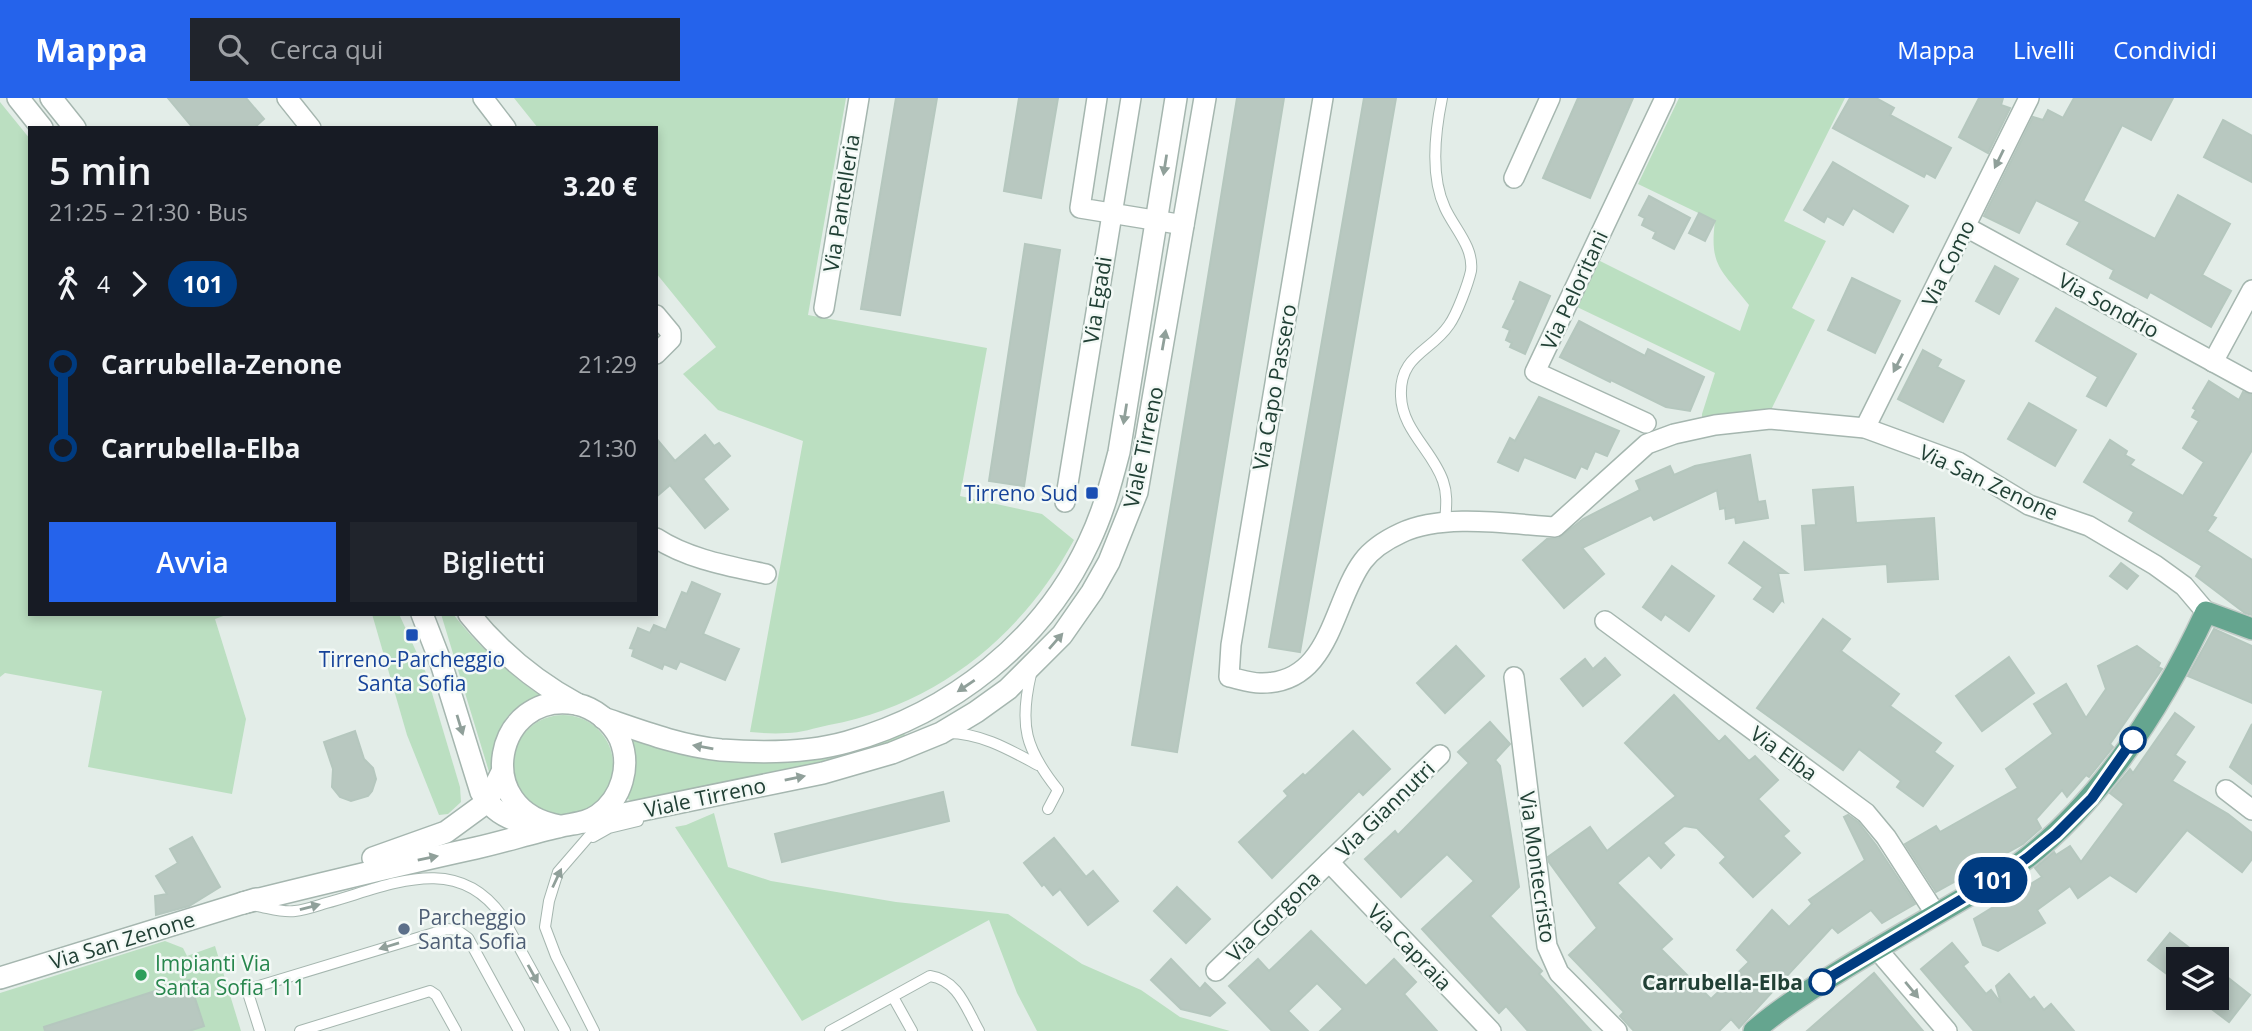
<!DOCTYPE html>
<html lang="it">
<meta charset="utf-8">
<style>
:root{--surface:#171b24;--page:#20242c;--text:#f1f3f6;--muted:#9ea1a6;--accent:#2563eb}
body{margin:0;font-family:"Open Sans",sans-serif;background:var(--page);color:var(--text);height:100vh;display:flex;flex-direction:column;font-size:26px;white-space:nowrap}
*{box-sizing:border-box;margin:0}
p{font-size:23px;color:var(--muted)}
.icon{flex:none;width:38px;height:38px;fill:none;stroke:currentColor;stroke-width:2;stroke-linecap:round;stroke-linejoin:round}
.map{position:relative;flex:1;overflow:hidden}
.drawer{position:absolute;left:28px;top:28px;width:630px;height:490px;display:flex;flex-direction:column;background:var(--surface);border-radius:0px;box-shadow:0 4px 10px #0003}
.drawer>*{flex:none}
.badge{padding:0 14px;border-radius:23px;font-size:24px;line-height:46px}
.fabs{position:absolute;left:2166px;top:849px;display:grid;gap:14px}
.fabs a{display:grid;place-items:center;width:63px;height:63px;border-radius:0px;background:var(--surface);box-shadow:0 4px 10px #0003;font-size:35px}
.map>.badge{position:absolute;translate:-50% -50%;box-shadow:0 0 0 4px #fff}
.legs{display:flex;align-items:center;gap:10px;height:77px;padding:0 21px;font-size:23px}
.legs p{margin-inline-start:auto}
.headline{display:flex;align-items:center;justify-content:space-between;height:119px;padding:0 21px}
h1{font-size:38px;font-weight:600;line-height:52px}
.cta{display:flex;gap:14px;margin-top:auto;padding:14px 21px}
.cta a{flex:1;height:80px;border-radius:0px;background:var(--accent);color:#fff;font-size:28px;font-weight:600;line-height:80px;text-align:center}
.cta a+a{background:var(--page);color:var(--text)}
ul{padding:0 21px;list-style:none}
li{display:flex;align-items:center;gap:24px;height:84px;font-size:26px}
li i{display:grid;place-items:center;width:10px;height:100%;margin:0 9px;background:currentColor}
li i::after{content:'';width:18px;height:18px;margin:-9px;border:5px solid;border-radius:50%;background:var(--surface)}
li p{margin-inline-start:auto}
li:first-child i{background:linear-gradient(#0000 50%,currentColor 0)}
li:last-child i{background:linear-gradient(currentColor 50%,#0000 0)}
header{display:flex;align-items:center;gap:42px;box-sizing:border-box;height:98px;padding:0 35px;background:var(--accent);color:#fff}
header strong{font-size:33px}
nav{display:flex;gap:38px;margin-inline-start:auto;font-size:24px}
.search{width:490px;height:63px;background:var(--page);display:flex;align-items:center;gap:18px;box-sizing:border-box;padding:0 24px;border-radius:0px;color:var(--muted);font-size:26px}
.map>svg:first-child{display:block}
</style>
<header>
<strong>Mappa</strong>
<div class="search"><svg class="icon" aria-label="search" viewBox="0 0 24 24"><circle cx="10" cy="10" r="6"/><path d="M15 15l6 6"/></svg>Cerca qui</div>
<nav><a>Mappa</a><a>Livelli</a><a>Condividi</a></nav>
</header>
<div class="map">
<svg width="2252" height="933" viewBox="0 0 2252 933">
<rect width="100%" height="100%" fill="#e3ede8"/>
<g fill="#bbdfc1">
<path d="M514,0h332l-38,217 179,33 -27,148 82,18 32,26c-52,96 -137,165 -245,185 -14,3 -29,8 -42,8 -13,1 -25,0 -37,-1l53,-291 -85,-31 -35,-36 33,-27 -60,-74v-145h-118z"/>
<path d="M1679,0h166l-61,123 42,20 -34,67 23,12 -45,92 -68,8v-6l13,-41 -138,-66 23,-46 140,70 9,-26c-27,-35 -40,-38 -34,-84l-77,-37z"/>
<polygon points="0,4 30,41 30,516 229,516 215,521 246,621 232,696 88,669 102,593 5,575 0,579"/>
<polygon points="372,516 399,516 426,575 460,689 461,704 448,716 439,717 407,637"/>
<path d="M441,516h12c24,31 55,59 87,81 -41,17 -45,38 -50,80z"/>
<circle cx="563" cy="667" r="50"/>
<path d="M904,635l2,4 -55,20 -219,45 -5,-4 7,-21 -3,-37c69,20 136,28 207,15 23,-5 45,-14 66,-22z"/>
<polygon points="714,715 728,769 771,783 896,804 1008,816 1082,866 1141,892 1180,919 1230,933 1037,933 1017,895 989,822 802,923 675,729 686,727"/>
<polygon points="165,843 183,850 187,858 215,848 241,933 0,933 0,895"/>
</g>
<g fill="#b8c8c0" stroke="#b5c7be" stroke-width="2">
<polygon points="168,0 246,0 264,21 254,30 193,30"/>
<polygon points="896,0 937,0 900,217 861,211"/>
<polygon points="1019,0 1058,0 1041,100 1004,93"/>
<polygon points="1237,0 1284,0 1177,654 1132,647"/>
<polygon points="1364,0 1396,0 1300,554 1269,549"/>
<polygon points="1578,0 1633,0 1590,100 1543,80"/>
<polygon points="1850,0 1876,0 1894,10 1890,17 1951,50 1935,80 1926,75 1924,79 1833,30"/>
<polygon points="1979,0 2003,0 2001,7 2010,10 1988,55 1959,39"/>
<polygon points="2074,0 2173,0 2151,42 2122,27 2083,103 2155,141 2178,97 2230,126 2202,177 2231,193 2211,229 2150,194 2147,200 2110,180 2114,172 2067,146 2080,124 2036,102 2019,135 1984,118 2033,19 2043,22 2048,12 2063,20"/>
<polygon points="2223,22 2252,38 2252,84 2204,59"/>
<polygon points="1833,64 1908,108 1893,134 1853,110 1843,127 1827,118 1824,124 1804,112"/>
<polygon points="1649,98 1690,120 1674,151 1653,140 1656,134 1642,127 1645,120 1639,117"/>
<polygon points="1699,115 1715,123 1705,143 1689,135"/>
<polygon points="1025,146 1060,152 1024,388 989,383"/>
<polygon points="1995,168 2018,181 1999,216 1976,203"/>
<polygon points="1852,180 1900,203 1875,255 1828,232"/>
<polygon points="1520,184 1550,198 1525,256 1510,249 1512,245 1506,242 1510,232 1503,229 1516,202 1513,201"/>
<polygon points="2056,210 2136,256 2106,308 2087,298 2098,279 2036,243"/>
<polygon points="1579,223 1645,258 1648,251 1704,279 1690,313 1666,309 1611,282 1610,284 1560,259"/>
<polygon points="1923,252 1941,262 1937,269 1964,283 1943,324 1898,301"/>
<polygon points="2209,283 2239,302 2243,294 2252,297 2252,352 2212,418 2216,420 2207,433 2252,462 2252,517 2245,515 2196,478 2202,468 2129,423 2134,414 2084,384 2110,342 2127,353 2125,357 2134,362 2130,367 2183,398 2204,364 2183,350 2199,323 2192,319 2196,312 2193,310"/>
<polygon points="1539,299 1619,333 1607,358 1595,353 1587,371 1581,368 1575,380 1524,359 1518,373 1498,364 1510,340 1515,343"/>
<polygon points="2029,305 2076,332 2055,368 2008,341"/>
<polygon points="705,337 714,348 719,345 730,358 703,381 728,411 705,430 670,387 656,399 656,340 675,363"/>
<polygon points="1750,357 1758,404 1765,403 1768,420 1736,425 1735,419 1726,421 1725,410 1720,411 1717,392 1654,422 1651,417 1582,450 1604,476 1564,510 1523,462 1547,441 1559,440 1583,421 1640,392 1636,383 1670,368 1674,377 1695,368"/>
<polygon points="1853,389 1856,425 1934,420 1938,481 1888,484 1887,466 1805,472 1802,428 1816,427 1813,392"/>
<polygon points="1744,444 1787,475 1778,475 1783,503 1782,502 1773,514 1754,501 1763,489 1729,465"/>
<polygon points="2121,465 2138,478 2127,491 2110,478"/>
<polygon points="1672,468 1714,498 1689,533 1665,516 1661,522 1643,509"/>
<polygon points="692,484 720,496 703,536 739,551 725,582 680,563 676,571 664,566 662,571 632,558 634,551 630,550 638,530 650,535 654,527 666,532 682,494 687,496"/>
<polygon points="1823,521 1850,541 1841,553 1899,596 1890,608 1941,645 1934,654 1953,668 1923,708 1897,689 1901,683 1859,651 1843,672 1757,610"/>
<polygon points="2214,531 2252,548 2252,605 2188,578"/>
<polygon points="1456,548 1484,578 1445,615 1417,585"/>
<polygon points="2137,548 2160,565 2158,569 2162,571 2110,646 2113,649 2089,679 2086,677 2067,699 2062,692 2036,721 2041,730 2023,746 1936,794 1905,746 1936,728 1940,734 2018,690 2006,671 2053,636 2034,606 2066,586 2086,620 2106,591 2098,568"/>
<polygon points="2009,559 2034,595 1982,633 1956,598"/>
<polygon points="1605,560 1620,577 1583,608 1561,581 1585,561 1593,571"/>
<polygon points="1674,597 1719,644 1725,638 1749,663 1755,658 1778,682 1758,701 1789,733 1783,738 1800,755 1753,799 1720,765 1726,759 1697,730 1684,728 1663,745 1674,757 1661,770 1649,757 1617,785 1672,841 1661,851 1711,901 1749,864 1737,852 1772,812 1789,829 1812,806 1809,802 1865,762 1844,719 1848,717 1858,724 1876,747 1915,806 1882,825 1871,812 1838,835 1832,829 1739,930 1731,921 1719,933 1634,933 1620,918 1624,914 1569,857 1597,830 1549,764 1548,759 1590,729 1607,753 1676,698 1625,645"/>
<polygon points="2175,615 2194,629 2175,657 2185,664 2172,683 2228,716 2252,735 2252,761 2242,774 2187,732 2136,794 2110,777 2078,800 2070,788 2037,812 2045,825 1998,853 1983,847 1974,821 2042,779 2035,770 2054,754 2056,757 2070,748 2081,764 2124,706 2110,695 2130,671 2133,675"/>
<polygon points="1490,624 1510,646 1495,662 1500,668 1519,789 1490,818 1542,873 1539,876 1591,933 1528,933 1506,908 1499,915 1422,831 1474,783 1447,756 1401,799 1365,761 1395,733 1398,737 1469,665 1458,654"/>
<polygon points="2252,626 2252,686 2230,669"/>
<polygon points="355,633 364,661 373,670 376,681 372,693 368,698 351,703 340,699 332,689 333,671 324,644"/>
<polygon points="1353,633 1390,671 1363,697 1359,693 1272,780 1239,744 1288,698 1284,693 1303,676 1305,678"/>
<polygon points="943,694 949,723 782,764 775,736"/>
<polygon points="192,739 220,789 189,808 156,817 155,798 167,796 156,778 178,765 170,751"/>
<polygon points="1054,740 1086,779 1093,773 1118,803 1088,827 1060,791 1053,797 1044,786 1042,788 1024,765"/>
<polygon points="1177,789 1210,821 1186,845 1154,813"/>
<polygon points="1311,833 1366,888 1394,861 1416,884 1404,896 1437,933 1320,933 1343,911 1317,885 1288,913 1308,933 1272,933 1229,888 1258,861 1269,873"/>
<polygon points="2170,835 2204,861 2179,861 2179,885 2148,862"/>
<polygon points="1952,845 1968,864 1963,868 1986,896 1991,892 2001,905 1996,888 2009,876 2030,902 2034,899 2044,912 2051,906 2074,933 1974,933 1921,871"/>
<polygon points="1171,861 1200,891 1205,885 1225,905 1210,918 1181,911 1151,882"/>
<polygon points="2217,871 2250,897 2229,924 2197,900 2217,900"/>
<polygon points="1874,875 1923,933 1807,933 1839,905"/>
<polygon points="189,882 204,928 189,933 45,933 44,929"/>
</g>
<g fill="none" stroke-linecap="round" stroke-linejoin="round">
<defs>
<g id="service">
<path d="M1442,0c-7,34 -12,78 3,110 9,20 29,39 26,63 -3,13 -14,43 -22,54 -18,27 -50,30 -48,71 1,34 32,55 42,85 5,14 3,27 2,42"/>
<path d="M1031,576c-12,51 -6,75 27,116l-10,19"/>
<path d="M948,635c33,0 62,17 90,32"/>
<polyline points="593,739 609,730 638,723"/>
<path d="M257,808c12,2 26,7 38,5 10,-1 21,-5 31,-8 63,-17 130,-52 176,13l63,115"/>
<polyline points="893,899 912,933"/>
<polyline points="260,933 248,895 252,890 447,831 457,832 468,840 519,933"/>
<polyline points="300,933 430,893 436,897 456,933"/>
<polyline points="594,933 556,858 545,829 549,803 558,774 603,722"/>
<path d="M830,933l100,-55c28,4 36,32 49,55"/>
</g>
<g id="minor">
<polyline points="287,0 311,30"/>
<polyline points="483,0 506,30"/>
<polyline points="1097,0 1080,110 1184,127"/>
<path d="M1323,0l-92,547 -2,32c10,2 21,6 31,6 71,2 72,-81 103,-122 9,-12 25,-22 38,-28 43,-20 108,-9 154,-6l92,-83 27,-10 41,-9 55,-6 95,9 93,34 71,43 60,21 66,39 29,21 22,26"/>
<polyline points="1514,80 1550,0"/>
<polyline points="1966,129 2252,285"/>
<polyline points="824,210 859,0"/>
<polyline points="656,217 671,235 671,241 656,256"/>
<polyline points="2213,264 2252,192"/>
<polyline points="1646,325 1535,274 1665,0"/>
<polyline points="1865,330 2029,0"/>
<polyline points="1065,404 1131,0"/>
<path d="M656,440c32,21 73,28 110,36"/>
<polyline points="1605,523 1866,715 1886,739 1935,815"/>
<polyline points="1514,579 1547,848 1559,875 1617,933"/>
<polyline points="2226,692 2252,712"/>
<polyline points="1329,764 1491,933"/>
<polyline points="1876,850 1947,933"/>
<polyline points="1216,873 1440,657"/>
</g>
<g id="tertiary">
<polyline points="18,0 42,30"/>
<polyline points="51,0 75,30"/>
<path d="M422,516l19,49 40,129c13,22 32,31 57,32"/>
<path d="M469,516c29,36 67,68 108,90"/>
<path d="M603,620c38,13 77,28 118,32 40,3 87,3 126,-8 104,-29 196,-101 242,-200 14,-29 22,-59 30,-90l57,-354"/>
<polyline points="584,724 823,675 892,655 941,635 976,614 1008,591 1062,537 1092,494 1109,464 1137,394 1205,0"/>
<polyline points="373,760 446,734 487,704 502,674"/>
<path d="M243,805c77,-19 155,-38 233,-55 27,-6 55,-15 82,-21 15,-4 27,-3 40,-12 24,-17 33,-49 22,-76 -8,-17 -25,-31 -44,-35 -81,-15 -107,107 -16,122"/>
<polyline points="0,880 256,801"/>
</g>
<path id="primary" d="M1754,933c25,-22 55,-41 83,-58 53,-33 108,-63 161,-95 92,-57 163,-169 208,-266l46,17"/>
</defs>
<use href="#service" stroke="#a5b6af" stroke-width="12"/>
<use href="#minor" stroke="#a5b6af" stroke-width="22"/>
<use href="#tertiary" stroke="#a5b6af" stroke-width="24"/>
<use href="#primary" stroke="#c1cac6" stroke-width="24"/>
<use href="#service" stroke="#fff" stroke-width="10"/>
<use href="#minor" stroke="#fff" stroke-width="19"/>
<use href="#tertiary" stroke="#fff" stroke-width="21"/>
<use href="#primary" stroke="#65a58f" stroke-width="21"/>
</g>
<defs><path id="oneway-solid" d="M-6-.8H1V-3.2L6.5 0L1 3.2V.8H-6Z" transform="scale(1.75)"/></defs>
<g fill="#90a09a">
<use href="#oneway-solid" transform="translate(1999 61) rotate(116)"/>
<use href="#oneway-solid" transform="translate(1165 67) rotate(99)"/>
<use href="#oneway-solid" transform="translate(1164 242) rotate(-80)"/>
<use href="#oneway-solid" transform="translate(1898 265) rotate(117)"/>
<use href="#oneway-solid" transform="translate(1125 316) rotate(99)"/>
<use href="#oneway-solid" transform="translate(1056 543) rotate(-49)"/>
<use href="#oneway-solid" transform="translate(966 588) rotate(146)"/>
<use href="#oneway-solid" transform="translate(460 627) rotate(73)"/>
<use href="#oneway-solid" transform="translate(703 649) rotate(-170)"/>
<use href="#oneway-solid" transform="translate(795 680) rotate(-11)"/>
<use href="#oneway-solid" transform="translate(428 760) rotate(-12)"/>
<use href="#oneway-solid" transform="translate(557 780) rotate(-65)"/>
<use href="#oneway-solid" transform="translate(310 809) rotate(-15)"/>
<use href="#oneway-solid" transform="translate(389 848) rotate(163)"/>
<use href="#oneway-solid" transform="translate(533 876) rotate(61)"/>
<use href="#oneway-solid" transform="translate(1912 892) rotate(50)"/>
</g>
<g fill="none" stroke-linecap="round" stroke-linejoin="round">
<defs>
<polyline id="line-1" points="1822,884 1999,779 2027,760 2056,736 2092,700 2133,642"/>
</defs>
<use href="#line-1" stroke="#fff" stroke-width="16"/>
<use href="#line-1" stroke="#003b80" stroke-width="10"/>
</g>
<g fill="#1a4fb4" stroke="#f3f9f6" stroke-width="2.5">
<rect x="1085" y="388" width="14" height="14" rx="3.5"/>
<rect x="405" y="530" width="14" height="14" rx="3.5"/>
</g>
<g fill="#fff" stroke="#003b80" stroke-width="3.5">
<circle cx="2133" cy="642" r="12"/>
<circle cx="1822" cy="884" r="12"/>
</g>
<circle fill="#5c6f8a" stroke="#f3f9f6" stroke-width="2.5" cx="404" cy="831" r="7"/>
<circle fill="#2e9e5b" stroke="#f3f9f6" stroke-width="2.5" cx="141" cy="877" r="7"/>
<g text-anchor="middle" dominant-baseline="central" stroke-width="5" stroke-linejoin="round" paint-order="stroke">
<g font-size="21" fill="#214035" stroke="#f3f9f6">
<text transform="translate(841 105) rotate(-81)">Via Pantelleria</text>
<text transform="translate(1948 165) rotate(-64)">Via Como</text>
<text transform="translate(1574 192) rotate(-65)">Via Peloritani</text>
<text transform="translate(1097 202) rotate(-81)">Via Egadi</text>
<text transform="translate(2109 207) rotate(29)">Via Sondrio</text>
<text transform="translate(1274 289) rotate(-80)">Via Capo Passero</text>
<text transform="translate(1143 349) rotate(-78)">Viale Tirreno</text>
<text transform="translate(1989 384) rotate(25)">Via San Zenone</text>
<text transform="translate(1784 655) rotate(36)">Via Elba</text>
<text transform="translate(705 699) rotate(-12)">Viale Tirreno</text>
<text transform="translate(1385 711) rotate(-44)">Via Giannutri</text>
<text transform="translate(1538 769) rotate(82)">Via Montecristo</text>
<text transform="translate(1273 818) rotate(-44)">Via Gorgona</text>
<text transform="translate(122 842) rotate(-17)">Via San Zenone</text>
<text transform="translate(1410 849) rotate(46)">Via Capraia</text>
</g>
<g font-size="21" fill="#164399" stroke="#f3f9f6" text-anchor="end">
<text x="1078" y="395">Tirreno Sud</text>
<text x="412" y="561" text-anchor="middle">Tirreno-Parcheggio<tspan x="412" dy="24">Santa Sofia</tspan></text>
</g>
<g font-size="21" fill="#4e5e75" stroke="#f3f9f6" text-anchor="start">
<text x="418" y="819">Parcheggio<tspan x="418" dy="24">Santa Sofia</tspan></text>
</g>
<g font-size="21" fill="#27864d" stroke="#f3f9f6" text-anchor="start">
<text x="155" y="865">Impianti Via<tspan x="155" dy="24">Santa Sofia 111</tspan></text>
</g>
<g font-size="21" font-weight="bold" fill="#214035" stroke="#f3f9f6" text-anchor="end">
<text x="1803" y="884">Carrubella-Elba</text>
</g>
</g>
</svg>
<div class="fabs">
<a><svg class="icon" aria-label="layers" viewBox="0 0 24 24"><path d="M12 4l9 5-9 5-9-5zM3 14l9 5 9-5"/></svg></a>
</div>
<b class="badge" style="left:1993px;top:782px;background:#003b80;color:#fff">101</b>
<section class="drawer">
<div class="headline"><div><h1>5 min</h1><p>21:25 – 21:30 · Bus</p></div><b>3.20 €</b></div>
<div class="legs"><svg class="icon" aria-label="walk" viewBox="0 0 24 24"><circle cx="13" cy="4" r="2"/><path d="M13 8l-2 6 4 7M11 14l-3 7M7 12l3-4h3l4 4"/></svg>4<svg class="icon" aria-label="forward" viewBox="0 0 24 24"><path d="M9 5l7 7-7 7"/></svg><b class="badge" style="background:#003b80;color:#fff">101</b></div>
<ul>
<li><i style="color:#003b80"></i><b>Carrubella-Zenone</b><p>21:29</p></li>
<li><i style="color:#003b80"></i><b>Carrubella-Elba</b><p>21:30</p></li>
</ul>
<div class="cta"><a>Avvia</a><a>Biglietti</a></div>
</section>
</div>
